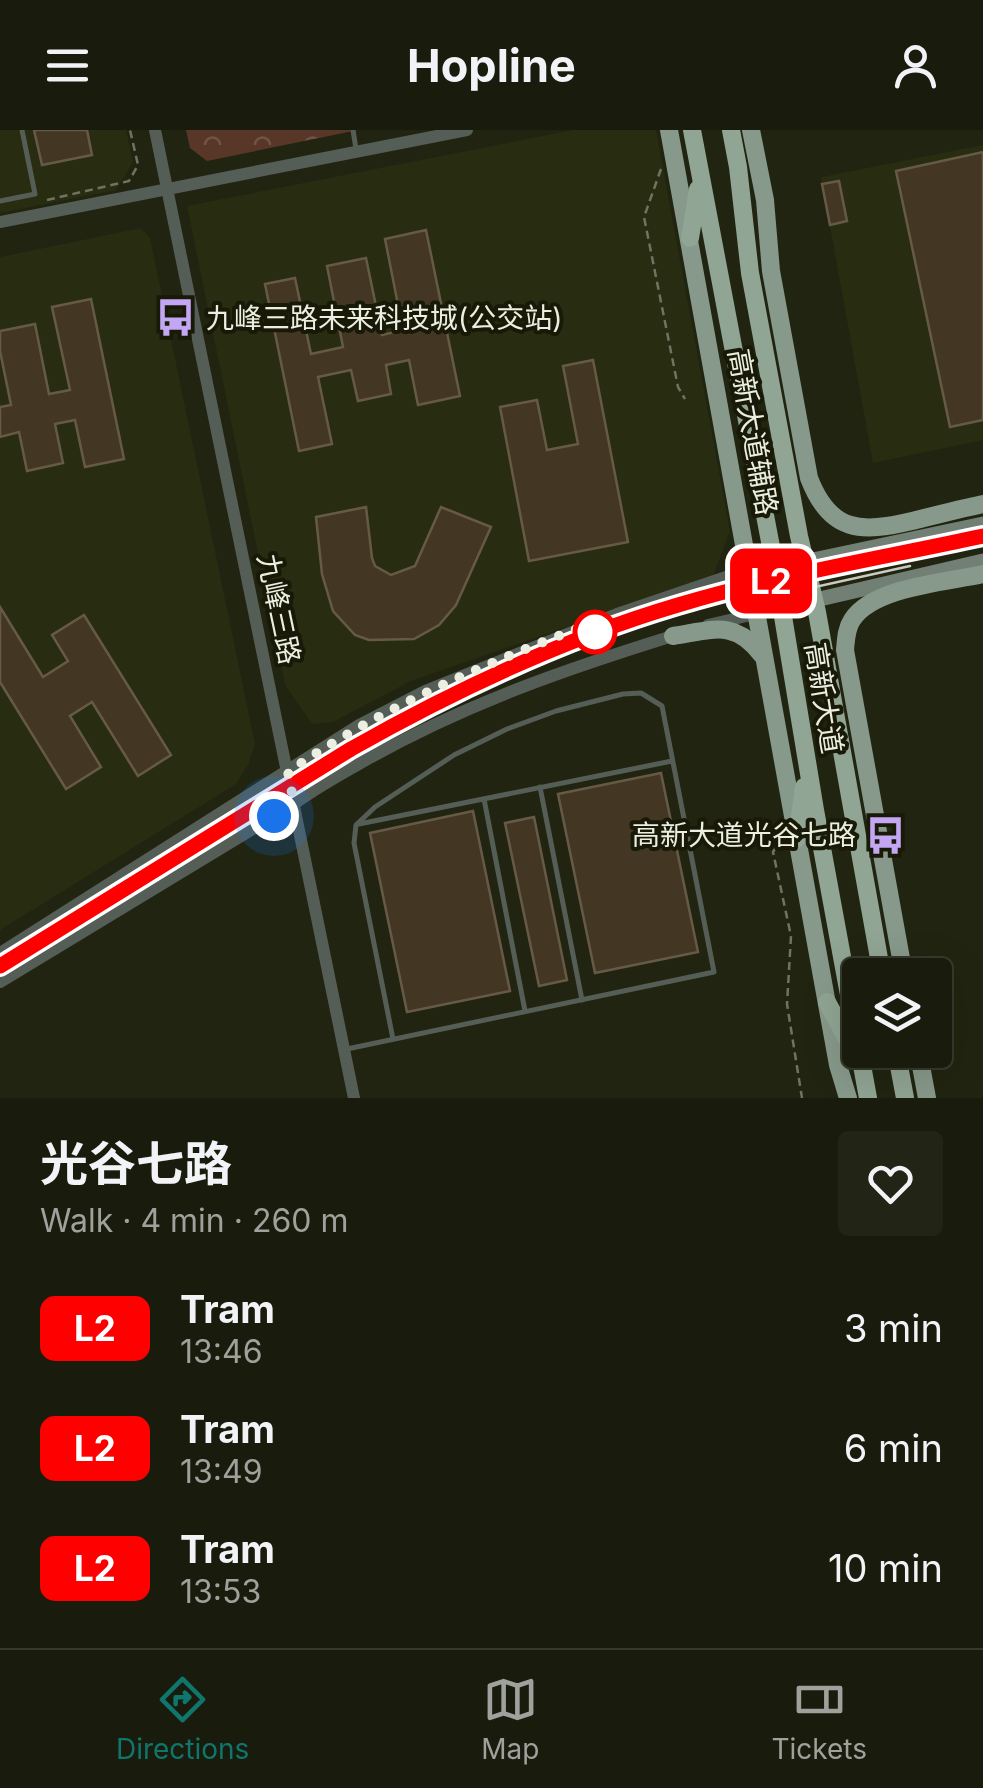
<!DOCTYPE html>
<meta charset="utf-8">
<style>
:root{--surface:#191b0c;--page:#222415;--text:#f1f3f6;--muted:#9fa19d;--line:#37392d;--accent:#0f766e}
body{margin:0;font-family:Inter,"Noto Sans SC",sans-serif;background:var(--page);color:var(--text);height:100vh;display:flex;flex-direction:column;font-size:38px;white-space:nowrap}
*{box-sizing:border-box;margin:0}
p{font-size:32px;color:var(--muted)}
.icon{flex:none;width:55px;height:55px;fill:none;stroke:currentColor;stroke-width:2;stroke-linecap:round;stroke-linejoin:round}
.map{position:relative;height:968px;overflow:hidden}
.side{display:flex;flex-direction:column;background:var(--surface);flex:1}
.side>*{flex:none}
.badge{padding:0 20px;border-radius:15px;font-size:35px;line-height:65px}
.controls{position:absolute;left:842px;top:828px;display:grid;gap:20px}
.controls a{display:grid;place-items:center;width:110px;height:110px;border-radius:10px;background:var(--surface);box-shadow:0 10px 40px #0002,0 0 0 2px var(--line);font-size:50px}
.you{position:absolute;width:50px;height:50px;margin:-25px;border:8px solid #fff;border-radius:50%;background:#1a73e8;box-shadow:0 0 0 15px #1a73e833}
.map>.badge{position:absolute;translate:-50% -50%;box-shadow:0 0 0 5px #fff}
.round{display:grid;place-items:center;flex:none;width:105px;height:105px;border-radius:10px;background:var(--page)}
.headline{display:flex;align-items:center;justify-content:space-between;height:170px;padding:0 40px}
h1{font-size:48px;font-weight:700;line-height:75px}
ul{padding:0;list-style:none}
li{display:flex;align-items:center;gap:30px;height:120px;padding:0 40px}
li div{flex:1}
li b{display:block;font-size:38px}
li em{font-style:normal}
li .badge{min-width:110px;font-weight:700;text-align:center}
header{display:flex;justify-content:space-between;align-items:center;height:130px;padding:0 40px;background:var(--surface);font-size:45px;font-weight:700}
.menu{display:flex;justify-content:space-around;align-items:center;height:140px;border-top:2px solid var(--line);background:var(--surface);font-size:28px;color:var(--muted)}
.menu a{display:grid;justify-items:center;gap:5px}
.menu .selected{color:var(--accent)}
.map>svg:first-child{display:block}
</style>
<header><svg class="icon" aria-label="menu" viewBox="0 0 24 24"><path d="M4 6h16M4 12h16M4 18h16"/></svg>Hopline<svg class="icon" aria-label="person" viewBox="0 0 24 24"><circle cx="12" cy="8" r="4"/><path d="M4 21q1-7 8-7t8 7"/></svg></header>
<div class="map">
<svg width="983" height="968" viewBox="0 0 983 968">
<defs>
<pattern id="forest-crowns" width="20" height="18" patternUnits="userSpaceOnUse" patternTransform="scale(2.5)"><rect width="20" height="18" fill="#583729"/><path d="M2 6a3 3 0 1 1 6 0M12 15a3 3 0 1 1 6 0" fill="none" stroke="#705448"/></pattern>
</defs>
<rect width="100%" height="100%" fill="#212410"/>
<g fill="#282c10">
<polygon points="0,0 126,0 133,32 116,60 0,83"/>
<polygon points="573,0 656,0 730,401 713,446 411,551 333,592 312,594 285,555 187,76"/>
<polygon points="983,15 983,310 873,333 821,47"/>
<polygon points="141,98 150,108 255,614 249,633 236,654 0,800 0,127"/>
</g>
<polygon fill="url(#forest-crowns)" points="186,0 358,0 207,31 190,18"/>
<g fill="#433724" stroke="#665a46" stroke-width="2.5">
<polygon points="34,0 87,0 92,25 42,35"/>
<polygon points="983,22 983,290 950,297 896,41"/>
<polygon points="839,51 847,91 830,95 822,54"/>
<polygon points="426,100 460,266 418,275 409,230 386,235 391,264 358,271 351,240 318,247 332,314 299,321 265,154 295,148 311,224 343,217 327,136 366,128 382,205 403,200 385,109"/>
<polygon points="91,169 124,329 85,337 75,290 55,294 63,333 27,341 19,302 0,307 0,277 11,275 0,221 0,201 35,194 49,264 70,260 52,177"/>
<polygon points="593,230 628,412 529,431 500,277 537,270 547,320 578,314 563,236"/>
<polygon points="366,377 372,428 375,436 391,445 415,436 441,377 491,397 456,475 439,495 414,509 369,510 355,505 333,481 322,444 316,387"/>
<polygon points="0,477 43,547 68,531 52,505 84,485 171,625 138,646 92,572 70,586 101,637 66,659 0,552"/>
<polygon points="661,643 698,822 595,843 558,664"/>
<polygon points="473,681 510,861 407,882 370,703"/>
<polygon points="534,687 567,850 539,856 505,693"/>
</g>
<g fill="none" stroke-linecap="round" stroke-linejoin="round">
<g stroke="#707362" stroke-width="2.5" stroke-dasharray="8 5" stroke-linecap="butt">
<polyline points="661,39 644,87 678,257 685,269"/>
<polyline points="47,70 129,51 138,35 130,0"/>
<polyline points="783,707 773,722 791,806 787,874 802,968"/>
</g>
<g stroke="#555e56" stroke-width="5">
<polyline points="353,0 356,19"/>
<polyline points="0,71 35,64 22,0"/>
<polyline points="540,657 582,870"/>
<polyline points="484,669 525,881"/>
<polyline points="359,694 672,631"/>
<polyline points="347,919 714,842 662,576 641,563 623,564 556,581 507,599 454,625 375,677 356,695 354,713 393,909"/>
</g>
<g stroke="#555e56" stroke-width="12">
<polyline points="155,0 354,968"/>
<polyline points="0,92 467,0"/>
<polyline points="708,495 781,478"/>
<polyline points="0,823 359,595 425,561 617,484 729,446 775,438"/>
<path d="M0,852l294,-178c23,-17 47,-30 72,-44 101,-57 203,-92 313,-126"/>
</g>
<g stroke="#717f74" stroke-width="15">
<polyline points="775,438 983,394"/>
<polyline points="781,478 983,431"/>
</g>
<g stroke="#87998a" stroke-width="18">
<polyline points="669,0 838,935 848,968"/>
<path d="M751,0l14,70 6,71 38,207c21,55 52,55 103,43 24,-6 47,-12 71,-17"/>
<path d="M673,506c40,-6 62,-17 89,19"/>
<path d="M904,845l-59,-325c1,-10 1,-21 7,-30 21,-33 95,-38 131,-46"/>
<polyline points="918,920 927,968"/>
</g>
<g stroke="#91a594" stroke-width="18">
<polyline points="692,0 775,438 815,680 868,968"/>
<polyline points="731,0 738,37 750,143 799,406 817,482 882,845"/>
<polyline points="690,108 698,59"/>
<polyline points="797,708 804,657"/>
<polyline points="827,872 853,920"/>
<polyline points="896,920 905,968"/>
</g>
<g stroke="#c8cbbd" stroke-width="2.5">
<polyline points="734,475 910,436"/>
<polyline points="0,836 351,619 512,535 595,502 697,469 983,406"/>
</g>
</g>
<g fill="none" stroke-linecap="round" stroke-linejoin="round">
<defs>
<path id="line" d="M0,836l351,-217c104,-59 212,-110 327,-144 100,-30 203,-47 305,-69"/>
</defs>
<use href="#line" stroke="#fff" stroke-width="22"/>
<use href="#line" stroke="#f00" stroke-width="15"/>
<path stroke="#ebeee1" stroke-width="10" stroke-dasharray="0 18" d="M274,686l20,-12 -6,-32c93,-64 190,-105 296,-146l11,6"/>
</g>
<defs>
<symbol id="bus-bare" viewBox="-9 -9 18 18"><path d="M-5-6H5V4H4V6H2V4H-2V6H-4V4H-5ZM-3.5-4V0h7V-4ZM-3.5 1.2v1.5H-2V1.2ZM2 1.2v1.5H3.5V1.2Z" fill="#c3a7f2" stroke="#181a07" stroke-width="2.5" paint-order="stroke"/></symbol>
</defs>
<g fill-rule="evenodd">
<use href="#bus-bare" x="148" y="160" width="55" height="55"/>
<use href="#bus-bare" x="858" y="678" width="55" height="55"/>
</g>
<circle fill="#fff" stroke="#f00" stroke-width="5" cx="595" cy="502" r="20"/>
<g text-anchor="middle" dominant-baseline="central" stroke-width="8" stroke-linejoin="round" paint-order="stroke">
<g font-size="28" fill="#ebeee1" stroke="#181a07" text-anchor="start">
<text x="206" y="188">九峰三路未来科技城(公交站)</text>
<text x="856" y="705" text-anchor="end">高新大道光谷七路</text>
</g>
<g font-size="28" fill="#ebeee1" stroke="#181a07">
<text transform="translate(753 302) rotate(80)">高新大道辅路</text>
<text transform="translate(279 479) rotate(78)">九峰三路</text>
<text transform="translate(824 568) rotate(81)">高新大道</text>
</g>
</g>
</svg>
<div class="controls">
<a><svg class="icon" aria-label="layers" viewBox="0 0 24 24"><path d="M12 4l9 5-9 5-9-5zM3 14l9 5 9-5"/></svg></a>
</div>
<div class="you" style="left:274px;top:686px"></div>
<b class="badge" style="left:771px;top:451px;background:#f00;color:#fff">L2</b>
</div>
<section class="side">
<div class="headline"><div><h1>光谷七路</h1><p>Walk · 4 min · 260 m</p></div><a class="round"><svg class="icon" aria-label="heart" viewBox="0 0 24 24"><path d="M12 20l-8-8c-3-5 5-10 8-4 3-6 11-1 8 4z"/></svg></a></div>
<ul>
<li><span class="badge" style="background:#f00;color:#fff">L2</span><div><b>Tram</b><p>13:46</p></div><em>3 min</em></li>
<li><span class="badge" style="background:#f00;color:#fff">L2</span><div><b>Tram</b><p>13:49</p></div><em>6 min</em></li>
<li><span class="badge" style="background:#f00;color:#fff">L2</span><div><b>Tram</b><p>13:53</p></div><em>10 min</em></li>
</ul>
</section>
<nav class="menu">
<a class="selected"><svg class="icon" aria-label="directions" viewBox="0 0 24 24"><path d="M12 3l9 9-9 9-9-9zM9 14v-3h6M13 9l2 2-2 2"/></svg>Directions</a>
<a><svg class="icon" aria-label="map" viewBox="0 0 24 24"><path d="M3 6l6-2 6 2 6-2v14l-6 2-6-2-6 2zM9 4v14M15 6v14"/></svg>Map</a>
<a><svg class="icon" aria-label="tickets" viewBox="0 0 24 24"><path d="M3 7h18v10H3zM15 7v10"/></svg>Tickets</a>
</nav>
